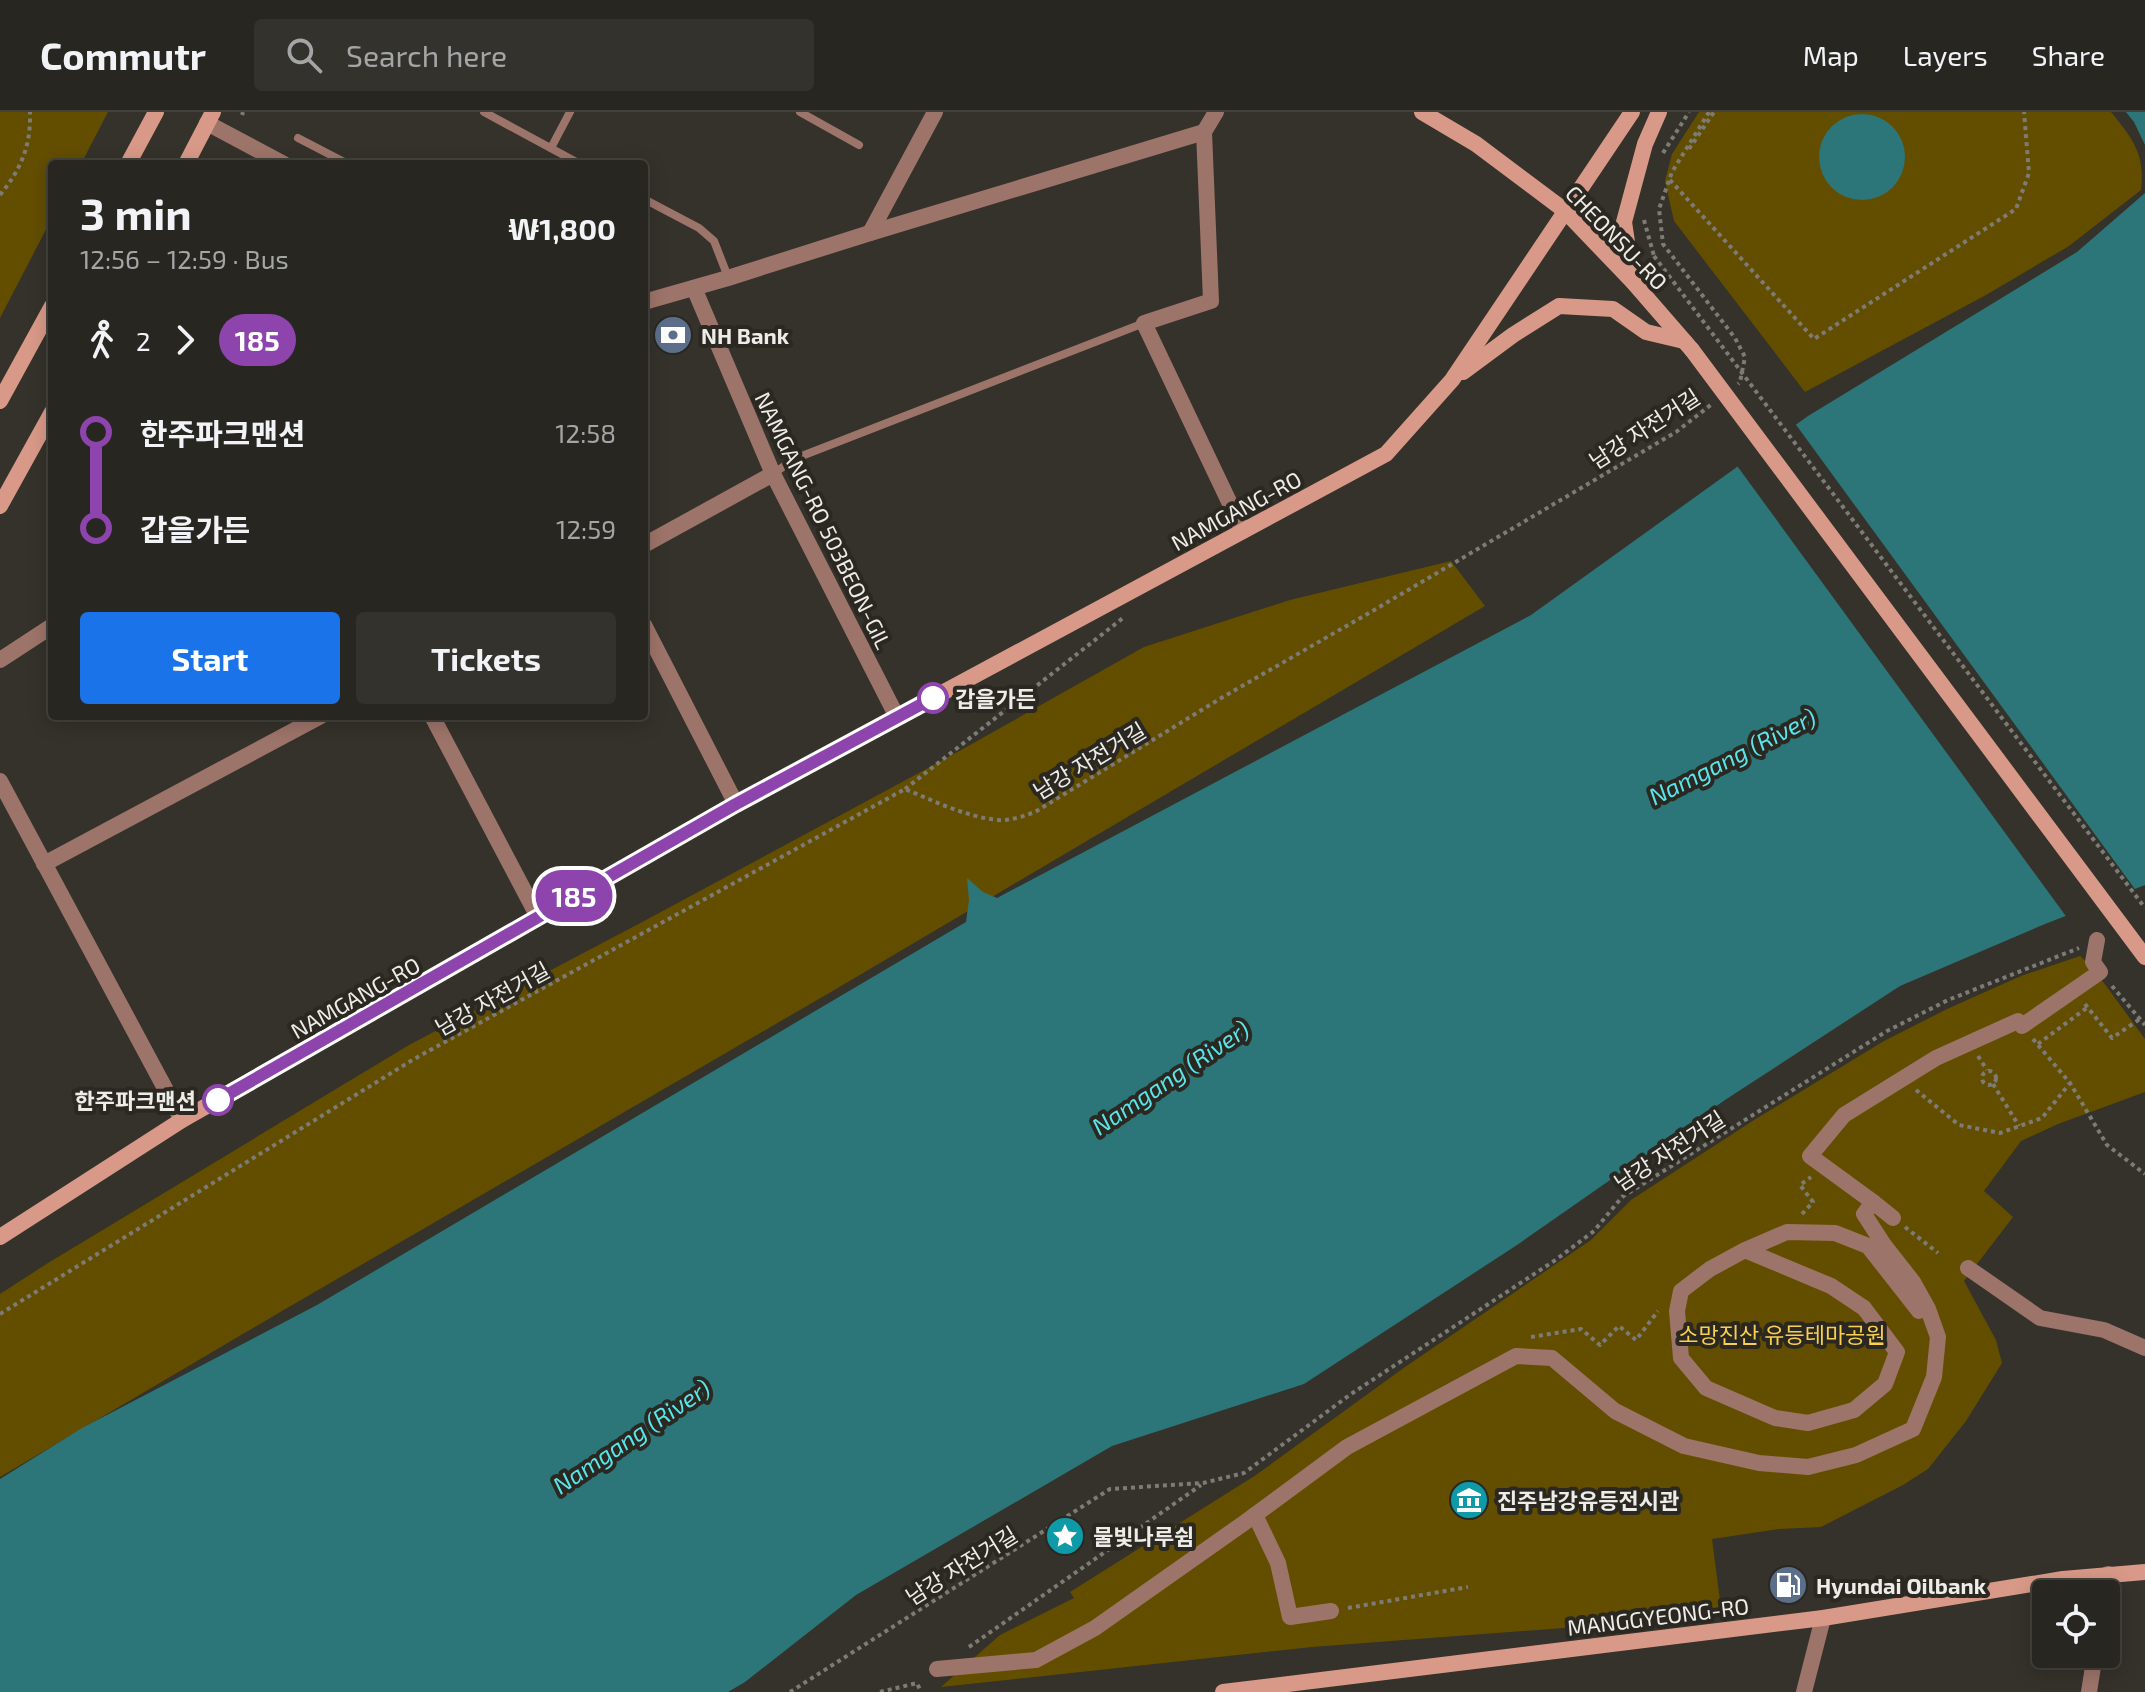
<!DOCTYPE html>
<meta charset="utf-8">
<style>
:root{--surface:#272620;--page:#33322d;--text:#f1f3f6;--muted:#a4a5a5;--line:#43433e;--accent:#1a73e8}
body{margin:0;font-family:"Exo 2","Noto Sans KR",sans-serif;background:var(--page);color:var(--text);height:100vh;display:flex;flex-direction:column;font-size:30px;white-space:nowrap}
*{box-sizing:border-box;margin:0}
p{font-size:26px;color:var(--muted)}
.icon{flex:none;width:44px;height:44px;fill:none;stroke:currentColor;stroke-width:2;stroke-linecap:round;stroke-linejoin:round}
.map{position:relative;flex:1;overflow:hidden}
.drawer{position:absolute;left:48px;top:48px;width:600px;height:560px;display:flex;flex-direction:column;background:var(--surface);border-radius:8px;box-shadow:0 4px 20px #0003,0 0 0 2px var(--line)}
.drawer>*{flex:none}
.badge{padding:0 16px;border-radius:26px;font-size:28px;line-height:52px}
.controls{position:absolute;left:2032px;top:1468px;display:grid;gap:16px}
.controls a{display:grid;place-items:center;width:88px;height:88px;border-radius:8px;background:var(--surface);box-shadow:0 4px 20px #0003,0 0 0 2px var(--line);font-size:40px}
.map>.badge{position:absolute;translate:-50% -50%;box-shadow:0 0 0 4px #fff}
.legs{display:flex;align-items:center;gap:12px;height:88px;padding:0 32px;font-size:26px}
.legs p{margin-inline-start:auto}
.head{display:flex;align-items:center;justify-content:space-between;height:136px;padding:0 32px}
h1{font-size:44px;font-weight:700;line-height:60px}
.cta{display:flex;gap:16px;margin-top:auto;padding:16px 32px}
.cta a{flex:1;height:92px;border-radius:8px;background:var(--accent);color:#fff;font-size:32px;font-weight:700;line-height:92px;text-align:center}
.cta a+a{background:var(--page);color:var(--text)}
ul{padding:0 32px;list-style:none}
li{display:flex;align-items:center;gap:28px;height:96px;font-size:30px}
li i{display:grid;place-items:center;width:12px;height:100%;margin:0 10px;background:currentColor}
li i::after{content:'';width:20px;height:20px;margin:-10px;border:6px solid;border-radius:50%;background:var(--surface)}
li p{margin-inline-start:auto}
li:first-child i{background:linear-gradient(#0000 50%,currentColor 0)}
li:last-child i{background:linear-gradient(currentColor 50%,#0000 0)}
header{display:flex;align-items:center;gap:48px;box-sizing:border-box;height:112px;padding:0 40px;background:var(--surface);border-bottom:2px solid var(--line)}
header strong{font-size:38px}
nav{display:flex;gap:44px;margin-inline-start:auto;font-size:28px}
.search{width:560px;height:72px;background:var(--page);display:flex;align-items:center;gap:20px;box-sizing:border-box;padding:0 28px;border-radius:8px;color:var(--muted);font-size:30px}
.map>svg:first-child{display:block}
</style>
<header>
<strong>Commutr</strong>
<div class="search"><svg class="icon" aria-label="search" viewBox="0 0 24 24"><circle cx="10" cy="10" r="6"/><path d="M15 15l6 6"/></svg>Search here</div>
<nav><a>Map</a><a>Layers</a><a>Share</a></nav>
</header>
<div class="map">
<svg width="2145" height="1580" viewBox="0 0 2145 1580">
<rect width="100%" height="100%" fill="#34322a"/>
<g fill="#634e00">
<polygon points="0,0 108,0 81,52 52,52 52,106 0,206"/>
<path d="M1699,0h412c22,27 34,42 30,78l-72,56 -83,49 -181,97 -131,-171 -9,-40 7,-27z"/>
<polygon points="1451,449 1485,494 836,877 282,1199 0,1365 0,1182 48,1151 409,933 646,808 954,642 1144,535 1290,488"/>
<polygon points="2080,844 2093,856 2145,927 2145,980 2058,1012 2021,1029 1984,1079 2013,1105 1964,1169 1996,1228 2002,1251 1966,1309 1928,1357 1903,1373 1821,1415 1779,1417 1712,1427 1722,1504 1312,1535 941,1575 1000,1523 1074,1486 1070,1480 1256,1363 1405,1255 1591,1128 1631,1088 1754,1008 1884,929 1947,897 2021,864"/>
</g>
<g fill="#2c7679">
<polygon points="2126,0 2145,0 2145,33 2134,10"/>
<circle cx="1862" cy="45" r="43"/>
<polygon points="2145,81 2145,773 2045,812 1900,874 1725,988 1517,1133 1304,1272 1112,1334 856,1483 745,1570 728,1580 0,1580 0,1367 82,1316 317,1193 966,810 969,788 967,766 983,780 997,786 1531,503 1808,304 2077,140"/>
</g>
<polygon fill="#34322a" points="1794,310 2137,780 2068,807 1735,351"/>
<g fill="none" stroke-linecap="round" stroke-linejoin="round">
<g stroke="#7d7b75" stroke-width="4" stroke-dasharray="4 4" stroke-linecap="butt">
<polyline points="1709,0 1672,60 1659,97 1663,132 1735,226 1745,245 1740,270 1738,272"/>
<polyline points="242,3 243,0"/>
<polyline points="1689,37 1714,0"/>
<polyline points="1663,41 1689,0"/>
<polyline points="1670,68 1814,227 2016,97 2029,61 2024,0"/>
<path d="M0,83c21,-26 31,-49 30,-83"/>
<polyline points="1644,108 1654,144"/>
<polyline points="905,677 1123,506"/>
<polyline points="2112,874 2145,913"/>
<polyline points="2085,892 2112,926 2140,907"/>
<polyline points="2033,927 2070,971 2107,1033 2145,1062"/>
<polyline points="2038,932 2088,895"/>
<polyline points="1978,944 1987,958"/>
<circle cx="1989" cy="966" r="7"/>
<polyline points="1993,972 2019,1014"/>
<polyline points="1916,978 1959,1013 2000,1021 2042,1006 2070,971"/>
<polyline points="1802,1102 1813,1090 1800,1073 1811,1065"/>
<polyline points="1905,1115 1938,1141"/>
<path d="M0,1202l414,-255 491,-270c29,12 61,28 93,31 13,1 25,-4 37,-8l183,-112 163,-94 295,-174 36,-28"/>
<polyline points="1531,1225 1581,1217 1600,1233 1619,1214 1636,1228 1658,1199"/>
<polyline points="1348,1496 1468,1475"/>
<polyline points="969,1535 1201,1373"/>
<polyline points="790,1580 1110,1377 1203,1371 1244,1361 1351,1282 1554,1149 1594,1119 1622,1085 1887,919 1948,888 2079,836"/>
<polyline points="880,1580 917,1571 921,1580"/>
</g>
<g stroke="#9d7469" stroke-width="8">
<polyline points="484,0 580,52"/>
<polyline points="800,0 859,33"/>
<polyline points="298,26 348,52"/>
<polyline points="551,36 570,0"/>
<polyline points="644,87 699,116 714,129 728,165"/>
<polyline points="773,362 794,347 1144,211"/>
</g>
<g stroke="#9d7469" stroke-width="16">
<polyline points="207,11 284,52"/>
<polyline points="1204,20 1211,189 1144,211 1243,419"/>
<polyline points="870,121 935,0"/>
<polyline points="694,176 773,362 897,605"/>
<polyline points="644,190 728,166 870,121 1204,20 1216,0"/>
<polyline points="644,433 773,362"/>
<polyline points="644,513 736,692"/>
<polyline points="0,548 52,514"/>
<polyline points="432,604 538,805"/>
<polyline points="0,669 182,1008"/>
<polyline points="44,752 321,604"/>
<polyline points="2022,914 2100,860 2093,850 2097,828"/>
<polyline points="1873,1090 1893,1106"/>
<polyline points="1745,1138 1831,1174 1864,1196 1897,1240 1885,1272 1854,1298 1808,1311 1775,1306 1706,1276 1681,1246 1677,1199 1681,1179 1710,1157 1745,1138 1787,1120 1835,1121 1868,1134 1919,1199"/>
<polyline points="1968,1156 2040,1206 2104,1218 2145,1236"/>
<polyline points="1255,1403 1278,1451 1290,1505 1331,1499"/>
<polyline points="2105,1482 2108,1462"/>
<polyline points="937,1557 1036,1548 1095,1516 1244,1411 1347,1335 1516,1244 1552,1246 1615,1299 1684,1334 1759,1351 1808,1355 1856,1343 1913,1317 1934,1265 1938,1225 1928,1197 1913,1170 1884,1133 1864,1102 1873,1090 1810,1044 1844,1003 1936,946 2018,909"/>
<polyline points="1804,1580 1823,1506"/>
<polyline points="2089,1580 2095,1542"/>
</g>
<g stroke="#d99988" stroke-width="16">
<polyline points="1422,0 1476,32 1564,98 1633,170 1692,238"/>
<polyline points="128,52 156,0"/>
<polyline points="186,52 213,0"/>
<polyline points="1633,170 1624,110 1645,32 1659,0"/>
<polyline points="1463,260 1513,223 1559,194 1613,197 1646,220 1684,229"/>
<polyline points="0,289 52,194"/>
<polyline points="0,394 52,300"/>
<polyline points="0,1125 182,1008 736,692 1386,342 1452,268 1632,0"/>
<polyline points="1223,1580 1823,1506 2063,1467 2145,1460"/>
</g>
<polyline stroke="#7d7b75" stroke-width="4" stroke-dasharray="4 4" stroke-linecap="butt" points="1654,144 2145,796"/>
<polyline stroke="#d99988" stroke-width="16" points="1692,238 2145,845"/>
</g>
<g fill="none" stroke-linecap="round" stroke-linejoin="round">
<defs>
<polyline id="line-1" points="218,988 736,692 933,586"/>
</defs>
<use href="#line-1" stroke="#fff" stroke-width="18"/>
<use href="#line-1" stroke="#8e44ad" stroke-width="12"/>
</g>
<defs>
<symbol id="bank-disc" viewBox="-11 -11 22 22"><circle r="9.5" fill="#5c6f8a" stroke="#2a2821"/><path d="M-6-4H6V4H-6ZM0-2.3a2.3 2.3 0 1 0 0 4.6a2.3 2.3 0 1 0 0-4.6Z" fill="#fff"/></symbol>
<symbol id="museum-disc" viewBox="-11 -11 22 22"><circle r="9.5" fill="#0f9aa8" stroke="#2a2821"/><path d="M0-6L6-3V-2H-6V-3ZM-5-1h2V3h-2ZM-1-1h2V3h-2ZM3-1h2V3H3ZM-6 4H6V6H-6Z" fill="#fff"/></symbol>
<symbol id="sight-disc" viewBox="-11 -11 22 22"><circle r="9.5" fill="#0f9aa8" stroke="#2a2821"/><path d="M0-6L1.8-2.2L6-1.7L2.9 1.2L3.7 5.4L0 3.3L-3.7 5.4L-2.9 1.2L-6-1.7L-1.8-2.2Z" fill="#fff"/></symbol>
<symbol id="fuel-disc" viewBox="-11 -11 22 22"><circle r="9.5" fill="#5c6f8a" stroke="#2a2821"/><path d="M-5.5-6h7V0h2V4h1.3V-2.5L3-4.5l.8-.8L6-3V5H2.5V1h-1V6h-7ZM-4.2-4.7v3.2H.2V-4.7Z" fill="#fff"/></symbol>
</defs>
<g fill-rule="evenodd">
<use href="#bank-disc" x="651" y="201" width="44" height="44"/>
<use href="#museum-disc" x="1447" y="1366" width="44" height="44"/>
<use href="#sight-disc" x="1043" y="1402" width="44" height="44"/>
<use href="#fuel-disc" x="1766" y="1451" width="44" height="44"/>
</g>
<g fill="#fff" stroke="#8e44ad" stroke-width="4">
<circle cx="933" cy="586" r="14"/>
<circle cx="218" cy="988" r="14"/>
</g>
<g text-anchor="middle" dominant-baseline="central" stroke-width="8" stroke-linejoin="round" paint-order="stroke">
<g font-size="22" fill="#eeece8" stroke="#2a2821">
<text transform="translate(1617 125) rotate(46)">CHEONSU-RO</text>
<text transform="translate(1644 316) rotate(-33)">남강 자전거길</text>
<text transform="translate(1236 398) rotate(-28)">NAMGANG-RO</text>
<text transform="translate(824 408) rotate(64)">NAMGANG-RO 503BEON-GIL</text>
<text transform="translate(1089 648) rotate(-31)">남강 자전거길</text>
<text transform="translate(355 885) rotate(-29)">NAMGANG-RO</text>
<text transform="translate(492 886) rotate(-29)">남강 자전거길</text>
<text transform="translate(1669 1038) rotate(-33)">남강 자전거길</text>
<text transform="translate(961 1453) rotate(-32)">남강 자전거길</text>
<text transform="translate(1658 1504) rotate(-7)">MANGGYEONG-RO</text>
</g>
<g font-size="22" font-weight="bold" fill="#eeece8" stroke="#2a2821" text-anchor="start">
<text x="701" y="223">NH Bank</text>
<text x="1497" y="1388">진주남강유등전시관</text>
<text x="1093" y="1424">물빛나루쉼</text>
<text x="1816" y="1473">Hyundai Oilbank</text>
</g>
<g font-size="22" font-weight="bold" fill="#eeece8" stroke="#2a2821" text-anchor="start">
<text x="955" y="586">갑을가든</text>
<text x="196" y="988" text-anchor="end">한주파크맨션</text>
</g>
<g font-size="22" fill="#f9d04e" stroke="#2a2821">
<text x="1782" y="1222">소망진산 유등테마공원</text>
</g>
<g font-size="24" font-style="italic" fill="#58e6eb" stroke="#2a2821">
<text transform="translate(1732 644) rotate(-27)">Namgang (River)</text>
<text transform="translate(1170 965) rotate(-34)">Namgang (River)</text>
<text transform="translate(631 1324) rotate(-34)">Namgang (River)</text>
</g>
</g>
</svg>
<div class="controls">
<a><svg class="icon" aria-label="locate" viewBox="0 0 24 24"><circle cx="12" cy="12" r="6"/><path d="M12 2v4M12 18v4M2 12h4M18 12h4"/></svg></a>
</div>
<b class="badge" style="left:574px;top:784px;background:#8e44ad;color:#fff">185</b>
<section class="drawer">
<div class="head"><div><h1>3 min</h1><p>12:56 – 12:59 · Bus</p></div><b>₩1,800</b></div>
<div class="legs"><svg class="icon" aria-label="walk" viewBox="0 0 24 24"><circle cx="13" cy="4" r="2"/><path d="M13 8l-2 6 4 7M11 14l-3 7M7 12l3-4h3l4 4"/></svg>2<svg class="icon" aria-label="forward" viewBox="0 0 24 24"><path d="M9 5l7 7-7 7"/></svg><b class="badge" style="background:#8e44ad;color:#fff">185</b></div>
<ul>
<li><i style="color:#8e44ad"></i><b>한주파크맨션</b><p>12:58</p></li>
<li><i style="color:#8e44ad"></i><b>갑을가든</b><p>12:59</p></li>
</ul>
<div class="cta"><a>Start</a><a>Tickets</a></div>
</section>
</div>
